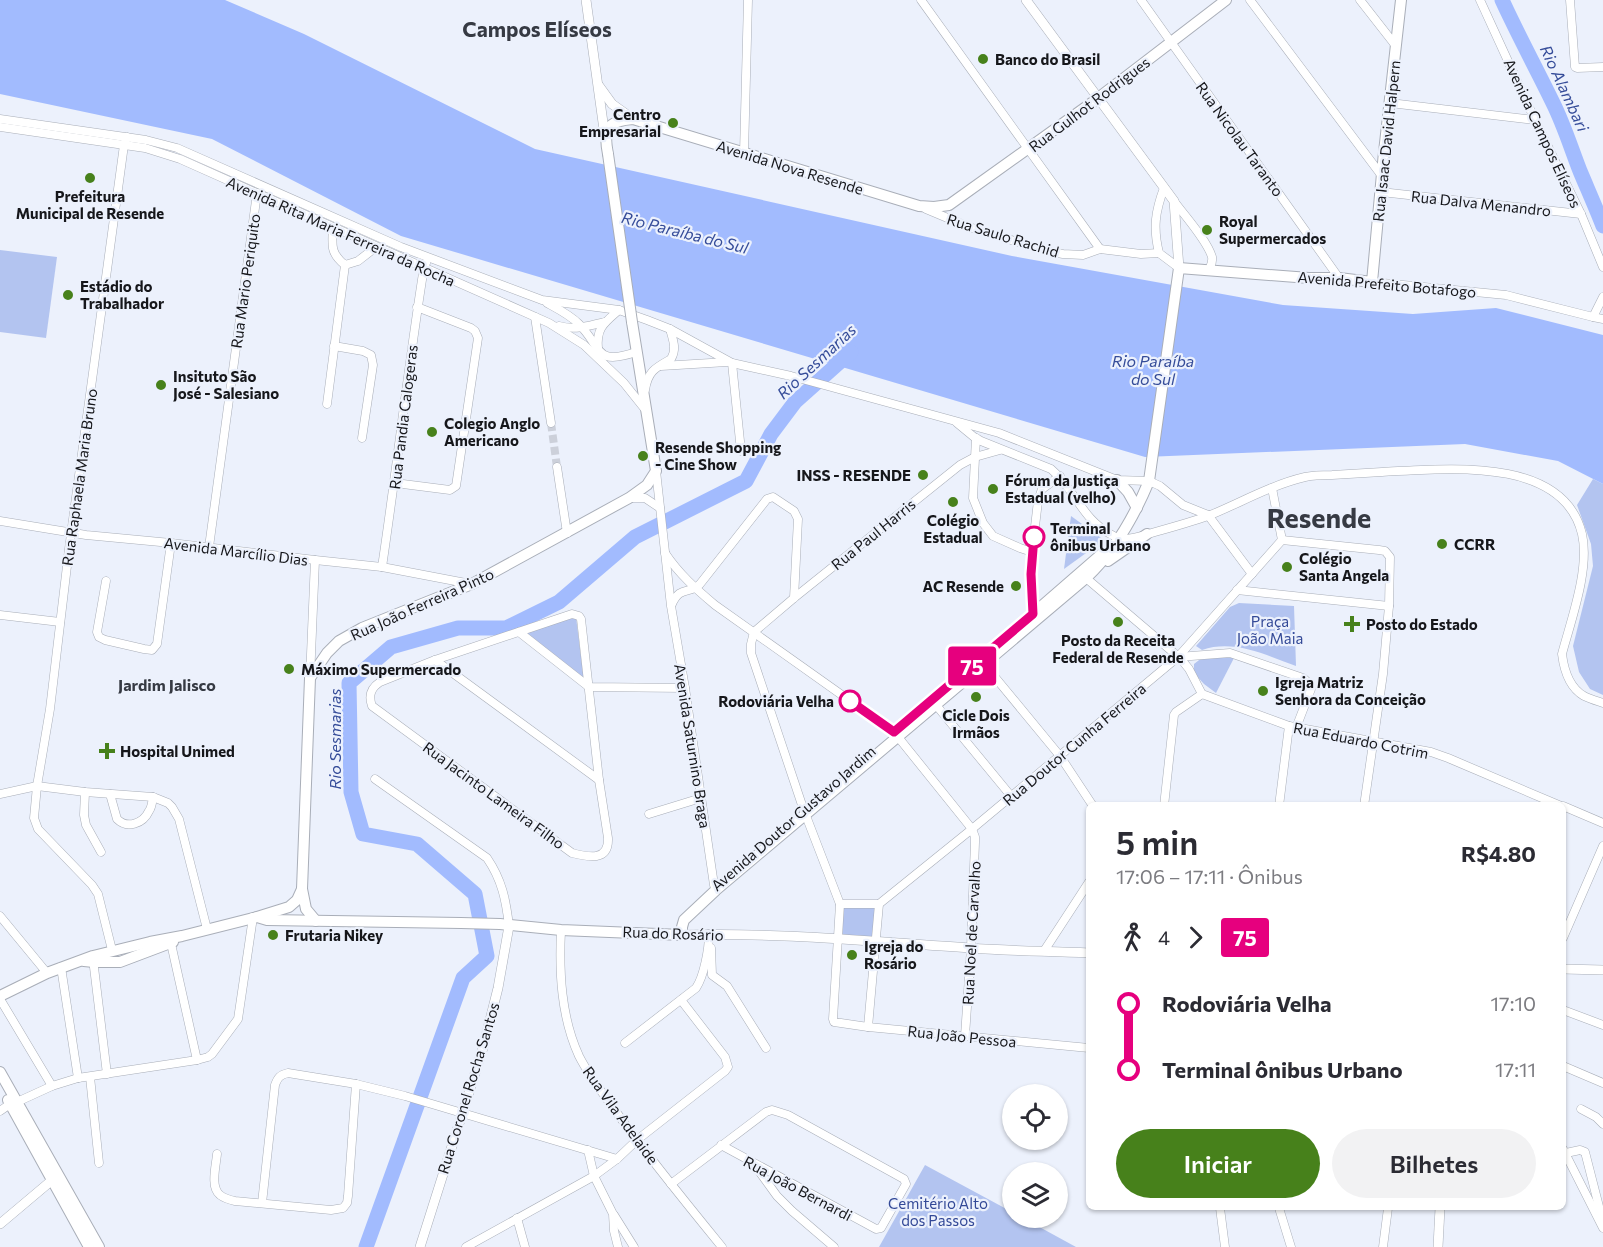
<!DOCTYPE html>
<html lang="pt">
<meta charset="utf-8">
<style>
:root{--surface:#fff;--page:#f2f2f3;--text:#2b2b33;--muted:#7c7c81;--accent:#47811b}
body{margin:0;font-family:Commissioner,sans-serif;background:var(--page);color:var(--text);height:100vh;display:flex;flex-direction:column;font-size:22px;white-space:nowrap}
*{box-sizing:border-box;margin:0}
p{font-size:20px;color:var(--muted)}
.icon{flex:none;width:33px;height:33px;fill:none;stroke:currentColor;stroke-width:2;stroke-linecap:round;stroke-linejoin:round}
.map{position:relative;flex:1;overflow:hidden}
.panel{position:absolute;left:1086px;top:802px;width:480px;height:408px;display:flex;flex-direction:column;background:var(--surface);border-radius:9px;box-shadow:0 2px 4px #0004}
.panel>*{flex:none}
.badge{padding:0 12px;border-radius:4px;font-size:21px;line-height:39px}
.controls{position:absolute;left:1002px;top:1084px;display:grid;gap:12px}
.controls a{display:grid;place-items:center;width:66px;height:66px;border-radius:50%;background:var(--surface);box-shadow:0 2px 4px #0004;font-size:30px}
.map>.badge{position:absolute;translate:-50% -50%;box-shadow:0 0 0 3px #fff}
.legs{display:flex;align-items:center;gap:9px;height:66px;padding:0 30px;font-size:20px}
.legs p{margin-inline-start:auto}
.headline{display:flex;align-items:center;justify-content:space-between;height:102px;padding:0 30px}
h1{font-size:33px;font-weight:600;line-height:45px}
.action{display:flex;gap:12px;margin-top:auto;padding:12px 30px}
.action a{flex:1;height:69px;border-radius:36px;background:var(--accent);color:#fff;font-size:24px;font-weight:600;line-height:69px;text-align:center}
.action a+a{background:var(--page);color:var(--text)}
ul{padding:0 30px;list-style:none}
li{display:flex;align-items:center;gap:21px;height:66px;font-size:22px}
li i{display:grid;place-items:center;width:9px;height:100%;margin:0 8px;background:currentColor}
li i::after{content:'';width:15px;height:15px;margin:-8px;border:4px solid;border-radius:50%;background:var(--surface)}
li p{margin-inline-start:auto}
li:first-child i{background:linear-gradient(#0000 50%,currentColor 0)}
li:last-child i{background:linear-gradient(currentColor 50%,#0000 0)}
.map>svg:first-child{display:block}
</style>
<div class="map">
<svg width="1603" height="1247" viewBox="0 0 1603 1247">
<rect width="100%" height="100%" fill="#ecf1fc"/>
<g fill="#b3c4f0">
<polygon points="0,250 57,257 46,338 0,332"/>
<polygon points="1593,479 1603,484 1603,695 1590,689 1579,672 1573,646 1593,566 1591,544 1577,505"/>
<polygon points="1071,516 1104,540 1064,569"/>
<path d="M1239,603l55,3 2,60c-30,-11 -62,-27 -94,-16l-6,-4 34,-39z"/>
<polygon points="569,617 576,617 584,680 523,632"/>
<polygon points="1229,656 1234,658 1216,693 1204,684 1194,673 1194,664 1203,657"/>
<polygon points="841,905 875,906 873,936 840,936"/>
<polygon points="925,1165 1012,1212 1012,1218 1023,1218 1076,1247 879,1247"/>
</g>
<polygon fill="#a2bbfe" points="0,0 225,0 304,34 535,149 1012,256 1283,305 1413,314 1496,308 1603,335 1603,484 1558,461 1465,444 1145,457 401,236 212,139 0,94"/>
<g fill="none" stroke-linecap="round" stroke-linejoin="round">
<g stroke="#a2bbfe" stroke-width="15">
<path d="M1502,0c16,35 34,68 51,103 11,22 18,45 27,68 8,19 16,37 23,55"/>
<polyline points="366,1247 463,978 487,956 475,894 417,844 363,834 351,792 349,683 391,647 458,628 506,628 559,602 635,537 746,481 771,434 795,402 851,352"/>
</g>
<polyline stroke="#ccd0da" stroke-width="8" stroke-dasharray="8 4" stroke-linecap="butt" points="551,423 557,467"/>
<defs>
<g id="minor">
<polyline points="921,0 1100,249"/>
<polyline points="1141,0 1339,278"/>
<polyline points="1250,0 1382,176"/>
<polyline points="1360,0 1396,46"/>
<polyline points="1480,0 1535,120 1581,214 1603,267"/>
<polyline points="1570,0 1575,67 1577,68 1603,67"/>
<polyline points="1390,103 1535,120"/>
<polyline points="0,119 146,140 177,148 401,247 542,300 619,310 647,320 670,329 732,363 791,376 999,433 1117,480 1149,481 1160,486 1183,505 1208,515"/>
<polyline points="0,127 145,148 180,159 549,323 584,345 624,383 644,408"/>
<polyline points="744,153 748,0"/>
<path d="M1164,188c-9,24 -11,40 -5,65l20,15"/>
<polyline points="1381,192 1581,214"/>
<path d="M1174,201c10,14 33,39 38,56 1,5 -1,8 -3,13"/>
<polyline points="926,209 969,227 1047,251 1063,254 1083,255 1100,249 1141,254 1159,253"/>
<path d="M333,227c-1,18 -3,26 12,38l13,-4 18,-14"/>
<polyline points="1372,282 1506,295 1593,317"/>
<polyline points="1603,297 1593,317 1603,319"/>
<path d="M547,303c11,6 23,12 32,21 24,25 16,42 57,28"/>
<polyline points="535,317 551,423"/>
<path d="M559,326c16,4 30,0 46,-4"/>
<polyline points="334,346 363,351 371,355 373,365 362,438"/>
<path d="M598,349c-2,-21 6,-26 21,-39"/>
<polyline points="732,363 741,451"/>
<polyline points="661,366 727,362"/>
<path d="M645,390c3,-19 10,-22 26,-31 6,-10 2,-19 -1,-30"/>
<polyline points="327,404 345,265"/>
<path d="M957,423l17,14 7,4 70,28c25,21 30,50 61,66 2,1 5,3 8,4 11,1 25,-4 35,-7 18,-5 36,-10 53,-16 32,-13 63,-31 97,-39 9,-2 18,-2 27,-2 17,-1 34,-2 50,-3 62,-3 181,-17 200,62 8,35 -11,86 -20,120 2,16 8,34 22,42 6,3 13,5 19,7"/>
<polyline points="976,438 973,498 983,523 993,536 1020,548 1032,552"/>
<polyline points="1000,450 975,457 960,465 794,598 754,632 751,644 751,653 803,808 840,904 833,1019 834,1022 868,1027 1089,1048"/>
<polyline points="557,467 567,533"/>
<polyline points="656,471 671,606 685,688 714,885 716,890"/>
<polyline points="395,483 450,490 456,486 478,338 475,331 471,328 417,307"/>
<polyline points="1272,488 1282,540"/>
<polyline points="631,498 645,498 660,508"/>
<polyline points="1208,515 1252,574"/>
<polyline points="0,521 86,535 171,543 315,560 382,567 471,584"/>
<polyline points="1282,540 1379,550 1385,551 1390,557 1389,606 1383,674 1364,806"/>
<polyline points="209,547 257,193"/>
<path d="M665,553c14,21 31,36 50,52l179,127 78,97 3,8v5l-4,106 -6,88"/>
<path d="M382,567c15,-100 26,-200 42,-300l2,-4"/>
<polyline points="1086,578 1181,659 1189,669 1202,694 1289,726 1431,752 1448,758 1561,806"/>
<polyline points="106,581 97,632 99,637 105,640 144,649 152,650 157,644 171,543"/>
<polyline points="1237,590 1389,606"/>
<path d="M672,604c8,-19 18,-9 28,-20l67,-85 6,-2 21,14 4,8 -4,79"/>
<path d="M572,614l7,2 2,3 18,161 9,58c1,24 -20,19 -36,15l-200,-147c-4,-11 -1,-18 8,-24l55,-22z"/>
<polyline points="0,615 60,622"/>
<polyline points="1034,617 1033,614 1031,574 1032,552 1038,501 1042,489 1060,476"/>
<polyline points="519,632 589,687 685,688"/>
<polyline points="1178,657 1230,653 1303,678 1309,683 1311,689 1296,728"/>
<polyline points="980,659 1060,756 1093,806"/>
<polyline points="435,660 599,780"/>
<polyline points="310,678 315,560"/>
<polyline points="936,705 1011,796"/>
<path d="M375,779l112,79c15,22 19,42 22,68"/>
<polyline points="85,792 84,815 86,825 101,852"/>
<polyline points="0,794 37,786 85,792 153,797 168,803 172,807 179,819 207,929"/>
<path d="M110,794l7,25c10,10 26,5 32,-8 3,-4 3,-9 4,-14"/>
<polyline points="1164,806 1174,715 1176,712 1202,694"/>
<polyline points="1279,806 1289,726"/>
<polyline points="1563,806 1603,823"/>
<polyline points="649,814 701,798"/>
<polyline points="840,904 879,904 972,829 1178,657 1282,540"/>
<polyline points="0,916 47,973"/>
<path d="M561,930c-2,42 0,87 18,126 10,20 25,39 38,57 33,46 69,90 105,134"/>
<polyline points="1563,938 1603,846"/>
<polyline points="170,939 197,1060"/>
<polyline points="711,948 712,975 727,986 766,1048"/>
<polyline points="112,950 98,894 92,885 38,829 34,818 37,786 50,709 69,549 124,145 127,137"/>
<polyline points="1044,951 1089,882"/>
<polyline points="93,959 107,1074"/>
<polyline points="61,967 78,1078"/>
<polyline points="0,999 52,1086"/>
<polyline points="1563,1010 1603,1025"/>
<polyline points="868,1027 879,904"/>
<path d="M625,1043l71,-55c8,-12 13,-39 13,-54"/>
<polyline points="1563,1066 1603,1083"/>
<polyline points="90,1077 99,1163"/>
<polyline points="17,1102 52,1086 78,1078 197,1060 208,1057 212,1054 238,1019 253,917"/>
<polyline points="1581,1109 1596,1117 1603,1124"/>
<polyline points="0,1111 10,1104"/>
<polyline points="1563,1149 1603,1228"/>
<polyline points="588,1150 594,1176 613,1214 614,1231 618,1247"/>
<polyline points="1566,1153 1580,1150 1585,1152 1603,1222"/>
<path d="M217,1154c-1,12 -7,33 3,41 4,3 10,5 15,6l96,9 12,-2 4,-5 1,-7 8,-112"/>
<polyline points="756,1167 777,1196 792,1211 834,1247"/>
<polyline points="671,1184 766,1112 772,1110 788,1115 904,1179 906,1184 881,1228 876,1229 721,1145"/>
<path d="M262,1203l13,-118c3,-8 5,-10 13,-12l68,11 49,12 212,63"/>
<polyline points="1220,1208 1225,1247"/>
<polyline points="1279,1208 1291,1247"/>
<polyline points="614,1215 634,1247"/>
<polyline points="517,1218 525,1247"/>
<polyline points="466,1247 594,1176 617,1159 637,1140 725,1071 728,1067 725,1057 681,1000"/>
<polyline points="1383,1247 1388,1208"/>
</g>
<g id="tertiary">
<polyline points="586,0 605,137"/>
<polyline points="1026,0 1174,201 1179,268"/>
<polyline points="599,86 612,104 633,119"/>
<path d="M682,935c96,-3 192,7 288,13 40,3 79,3 119,5"/>
<polyline points="1563,969 1603,970"/>
<polyline points="0,1224 51,1181"/>
<polyline points="420,1247 483,1048 498,988 509,926"/>
<polyline points="1438,1247 1440,1208"/>
</g>
<g id="secondary">
<path d="M608,154c-5,-25 -1,-33 25,-35l286,87 15,1 15,-2 144,-103 133,-102"/>
<polyline points="1117,480 1128,492 1137,508"/>
<polyline points="1108,561 1147,534"/>
<polyline points="1013,631 1112,545"/>
<path d="M257,917l10,3 194,3 39,1 61,6 121,5v-8l2,-7 32,-30 370,-312c29,-27 48,-61 63,-97l30,-213 130,10h30l33,4 12,-130 17,-152"/>
<polyline points="316,921 306,909 302,889 310,678 327,653 339,641 362,628 472,584 629,498 647,485 656,471 632,322"/>
<polyline points="84,961 94,962 120,962 173,942"/>
<polyline points="0,996 47,973 93,956 150,942 182,936 257,917 289,907 297,900 302,889"/>
<polyline points="0,1072 99,1247"/>
<polyline points="8,1100 89,1247"/>
</g>
</defs>
<use href="#minor" stroke="#a9aeb8" stroke-width="9"/>
<use href="#tertiary" stroke="#a9aeb8" stroke-width="10"/>
<use href="#secondary" stroke="#a9aeb8" stroke-width="12"/>
<use href="#minor" stroke="#fff" stroke-width="8"/>
<use href="#tertiary" stroke="#fff" stroke-width="9"/>
<use href="#secondary" stroke="#fff" stroke-width="10"/>
<defs>
<polyline id="secondary-bridge" points="608,154 632,322"/>
</defs>
<use href="#secondary-bridge" stroke="#a9aeb8" stroke-width="12" stroke-linecap="butt"/>
<use href="#secondary-bridge" stroke="#fff" stroke-width="10"/>
</g>
<g fill="none" stroke-linecap="round" stroke-linejoin="round">
<defs>
<polyline id="line-1" points="850,701 894,732 1033,614 1031,574 1034,537"/>
</defs>
<use href="#line-1" stroke="#fff" stroke-width="14"/>
<use href="#line-1" stroke="#e6007e" stroke-width="9"/>
</g>
<g fill="#47811b" stroke="#ecf1fc" stroke-width="2">
<circle cx="983" cy="59" r="6"/>
<circle cx="673" cy="123" r="6"/>
<circle cx="90" cy="178" r="6"/>
<circle cx="1207" cy="230" r="6"/>
<circle cx="68" cy="295" r="6"/>
<circle cx="161" cy="385" r="6"/>
<circle cx="432" cy="432" r="6"/>
<circle cx="643" cy="456" r="6"/>
<circle cx="923" cy="475" r="6"/>
<circle cx="993" cy="489" r="6"/>
<circle cx="953" cy="502" r="6"/>
<circle cx="1442" cy="544" r="6"/>
<circle cx="1287" cy="567" r="6"/>
<circle cx="1016" cy="586" r="6"/>
<circle cx="1118" cy="622" r="6"/>
<path d="M1349 615h6v6h6v6h-6v6h-6v-6h-6v-6h6z"/>
<circle cx="289" cy="669" r="6"/>
<circle cx="1263" cy="691" r="6"/>
<circle cx="976" cy="697" r="6"/>
<path d="M104 742h6v6h6v6h-6v6h-6v-6h-6v-6h6z"/>
<circle cx="273" cy="935" r="6"/>
<circle cx="852" cy="955" r="6"/>
</g>
<g fill="#fff" stroke="#e6007e" stroke-width="3">
<circle cx="1034" cy="537" r="10"/>
<circle cx="850" cy="701" r="10"/>
</g>
<g text-anchor="middle" dominant-baseline="central" stroke-width="4.5" stroke-linejoin="round" paint-order="stroke">
<g font-size="15" font-weight="bold" fill="#16171b" stroke="#ecf1fc" text-anchor="start">
<text x="995" y="59">Banco do Brasil</text>
<text x="661" y="114" text-anchor="end">Centro<tspan x="661" dy="17">Empresarial</tspan></text>
<text x="90" y="196" text-anchor="middle">Prefeitura<tspan x="90" dy="17">Municipal de Resende</tspan></text>
<text x="1219" y="221">Royal<tspan x="1219" dy="17">Supermercados</tspan></text>
<text x="80" y="286">Estádio do<tspan x="80" dy="17">Trabalhador</tspan></text>
<text x="173" y="376">Insituto São<tspan x="173" dy="17">José - Salesiano</tspan></text>
<text x="444" y="423">Colegio Anglo<tspan x="444" dy="17">Americano</tspan></text>
<text x="655" y="447">Resende Shopping<tspan x="655" dy="17">- Cine Show</tspan></text>
<text x="911" y="475" text-anchor="end">INSS - RESENDE</text>
<text x="1005" y="480">Fórum da Justiça<tspan x="1005" dy="17">Estadual (velho)</tspan></text>
<text x="953" y="520" text-anchor="middle">Colégio<tspan x="953" dy="17">Estadual</tspan></text>
<text x="1454" y="544">CCRR</text>
<text x="1299" y="558">Colégio<tspan x="1299" dy="17">Santa Angela</tspan></text>
<text x="1004" y="586" text-anchor="end">AC Resende</text>
<text x="1366" y="624">Posto do Estado</text>
<text x="1118" y="640" text-anchor="middle">Posto da Receita<tspan x="1118" dy="17">Federal de Resende</tspan></text>
<text x="301" y="669">Máximo Supermercado</text>
<text x="1275" y="682">Igreja Matriz<tspan x="1275" dy="17">Senhora da Conceição</tspan></text>
<text x="976" y="715" text-anchor="middle">Cicle Dois<tspan x="976" dy="17">Irmãos</tspan></text>
<text x="120" y="751">Hospital Unimed</text>
<text x="285" y="935">Frutaria Nikey</text>
<text x="864" y="946">Igreja do<tspan x="864" dy="17">Rosário</tspan></text>
</g>
<g font-size="15" fill="#16171b" stroke="#ecf1fc">
<text transform="translate(1089 104) rotate(-37)">Rua Gulhot Rodrigues</text>
<text transform="translate(1543 133) rotate(65)">Avenida Campos Elíseos</text>
<text transform="translate(1240 139) rotate(54)">Rua Nicolau Taranto</text>
<text transform="translate(1386 141) rotate(-84)">Rua Isaac David Halpern</text>
<text transform="translate(790 167) rotate(17)">Avenida Nova Resende</text>
<text transform="translate(1481 203) rotate(6)">Rua Dalva Menandro</text>
<text transform="translate(341 231) rotate(24)">Avenida Rita Maria Ferreira da Rocha</text>
<text transform="translate(1003 235) rotate(17)">Rua Saulo Rachid</text>
<text transform="translate(245 281) rotate(-82)">Rua Mario Periquito</text>
<text transform="translate(1387 284) rotate(5)">Avenida Prefeito Botafogo</text>
<text transform="translate(403 417) rotate(-83)">Rua Pandia Calogeras</text>
<text transform="translate(79 477) rotate(-82)">Rua Raphaela Maria Bruno</text>
<text transform="translate(873 534) rotate(-39)">Rua Paul Harris</text>
<text transform="translate(236 551) rotate(7)">Avenida Marcílio Dias</text>
<text transform="translate(422 604) rotate(-24)">Rua João Ferreira Pinto</text>
<text transform="translate(1361 740) rotate(11)">Rua Eduardo Cotrim</text>
<text transform="translate(1074 744) rotate(-40)">Rua Doutor Cunha Ferreira</text>
<text transform="translate(693 746) rotate(81)">Avenida Saturnino Braga</text>
<text transform="translate(494 795) rotate(36)">Rua Jacinto Lameira Filho</text>
<text transform="translate(793 818) rotate(-41)">Avenida Doutor Gustavo Jardim</text>
<text transform="translate(673 933) rotate(2)">Rua do Rosário</text>
<text transform="translate(971 933) rotate(-87)">Rua Noel de Carvalho</text>
<text transform="translate(962 1036) rotate(6)">Rua João Pessoa</text>
<text transform="translate(468 1088) rotate(-73)">Rua Coronel Rocha Santos</text>
<text transform="translate(621 1115) rotate(54)">Rua Vila Adelaide</text>
<text transform="translate(798 1188) rotate(28)">Rua João Bernardi</text>
</g>
<g font-size="15" font-weight="bold" fill="#16171b" stroke="#ecf1fc" text-anchor="start">
<text x="1050" y="528">Terminal<tspan x="1050" dy="17">ônibus Urbano</tspan></text>
<text x="834" y="701" text-anchor="end">Rodoviária Velha</text>
</g>
<g font-size="15" fill="#334997" stroke="#ecf1fc">
<text x="1270" y="621">Praça<tspan x="1270" dy="17">João Maia</tspan></text>
<text x="938" y="1203">Cemitério Alto<tspan x="938" dy="17">dos Passos</tspan></text>
</g>
<g font-size="16" font-style="italic" fill="#354c99" stroke="#ecf1fc">
<text transform="translate(1565 88) rotate(65)">Rio Alambari</text>
<text transform="translate(685 232) rotate(14)">Rio Paraíba do Sul</text>
<text x="1153" y="360">Rio Paraíba<tspan x="1153" dy="18">do Sul</tspan></text>
<text transform="translate(816 361) rotate(-43)">Rio Sesmarias</text>
<text transform="translate(334 739) rotate(-90)">Rio Sesmarias</text>
</g>
<g font-size="16" font-weight="bold" fill="#363a43" stroke="#ecf1fc">
<text x="167" y="684">Jardim Jalisco</text>
</g>
<g font-size="21" font-weight="bold" fill="#363a43" stroke="#ecf1fc">
<text x="537" y="28">Campos Elíseos</text>
</g>
<g font-size="27" font-weight="bold" fill="#363a43" stroke="#ecf1fc">
<text x="1319" y="517">Resende</text>
</g>
</g>
</svg>
<div class="controls">
<a><svg class="icon" aria-label="locate" viewBox="0 0 24 24"><circle cx="12" cy="12" r="6"/><path d="M12 2v4M12 18v4M2 12h4M18 12h4"/></svg></a>
<a><svg class="icon" aria-label="layers" viewBox="0 0 24 24"><path d="M12 4l9 5-9 5-9-5zM3 14l9 5 9-5"/></svg></a>
</div>
<b class="badge" style="left:972px;top:666px;background:#e6007e;color:#fff">75</b>
<section class="panel">
<div class="headline"><div><h1>5 min</h1><p>17:06 – 17:11 · Ônibus</p></div><b>R$4.80</b></div>
<div class="legs"><svg class="icon" aria-label="walk" viewBox="0 0 24 24"><circle cx="13" cy="4" r="2"/><path d="M13 8l-2 6 4 7M11 14l-3 7M7 12l3-4h3l4 4"/></svg>4<svg class="icon" aria-label="forward" viewBox="0 0 24 24"><path d="M9 5l7 7-7 7"/></svg><b class="badge" style="background:#e6007e;color:#fff">75</b></div>
<ul>
<li><i style="color:#e6007e"></i><b>Rodoviária Velha</b><p>17:10</p></li>
<li><i style="color:#e6007e"></i><b>Terminal ônibus Urbano</b><p>17:11</p></li>
</ul>
<div class="action"><a>Iniciar</a><a>Bilhetes</a></div>
</section>
</div>
